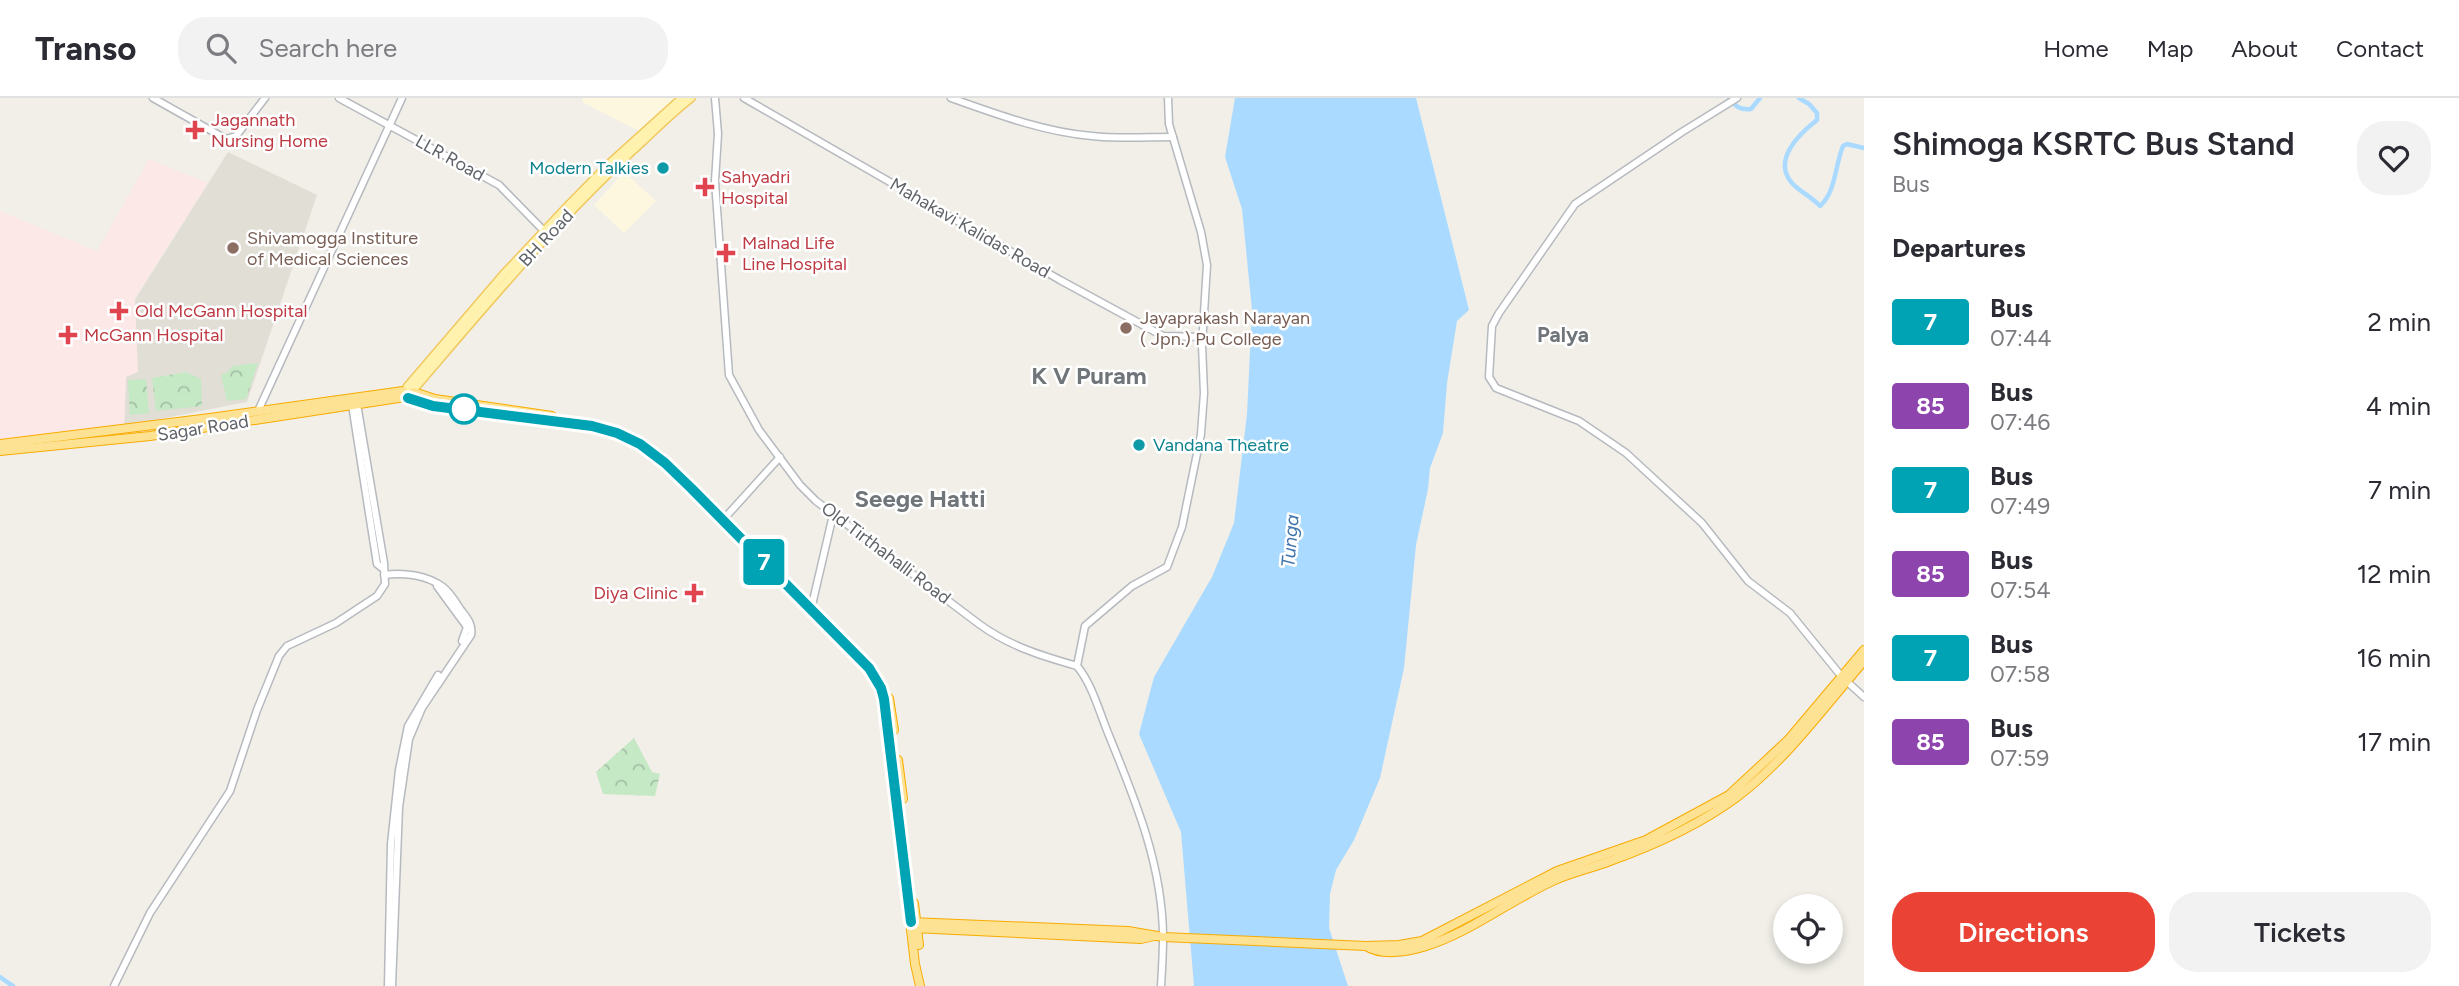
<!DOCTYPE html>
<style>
:root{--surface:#fff;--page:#f2f2f3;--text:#2b2b33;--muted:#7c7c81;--line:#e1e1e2;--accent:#ea4335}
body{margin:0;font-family:Figtree,sans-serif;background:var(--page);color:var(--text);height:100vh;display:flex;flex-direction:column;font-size:26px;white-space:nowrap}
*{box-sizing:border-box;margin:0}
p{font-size:23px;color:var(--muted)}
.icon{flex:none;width:38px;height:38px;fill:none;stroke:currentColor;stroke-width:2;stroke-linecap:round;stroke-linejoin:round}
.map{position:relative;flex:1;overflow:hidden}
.side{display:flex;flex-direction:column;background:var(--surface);width:595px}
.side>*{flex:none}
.badge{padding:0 14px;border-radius:5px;font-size:24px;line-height:46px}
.buttons{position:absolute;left:1773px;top:796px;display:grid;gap:14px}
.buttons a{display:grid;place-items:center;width:70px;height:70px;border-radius:50%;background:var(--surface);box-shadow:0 4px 10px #0003;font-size:35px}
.map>.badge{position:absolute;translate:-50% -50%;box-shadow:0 0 0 4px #fff}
h2{padding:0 28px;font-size:26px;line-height:63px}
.round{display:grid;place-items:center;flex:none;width:74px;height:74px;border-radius:28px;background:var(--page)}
.summary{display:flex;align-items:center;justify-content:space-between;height:119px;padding:0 28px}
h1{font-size:33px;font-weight:600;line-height:52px}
.primary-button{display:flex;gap:14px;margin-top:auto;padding:14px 28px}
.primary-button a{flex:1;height:80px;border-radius:28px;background:var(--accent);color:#fff;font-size:28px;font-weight:600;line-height:80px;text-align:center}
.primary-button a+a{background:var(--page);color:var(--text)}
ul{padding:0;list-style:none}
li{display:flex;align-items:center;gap:21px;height:84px;padding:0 28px}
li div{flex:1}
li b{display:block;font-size:26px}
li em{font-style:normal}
li .badge{min-width:77px;font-weight:700;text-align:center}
header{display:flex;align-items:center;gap:42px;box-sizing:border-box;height:98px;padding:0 35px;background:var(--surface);border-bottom:2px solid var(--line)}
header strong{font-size:33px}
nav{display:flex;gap:38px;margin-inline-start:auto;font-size:24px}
.search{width:490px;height:63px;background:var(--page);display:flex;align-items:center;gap:18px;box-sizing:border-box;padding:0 24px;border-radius:28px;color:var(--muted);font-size:26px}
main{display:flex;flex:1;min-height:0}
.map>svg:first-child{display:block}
</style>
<header>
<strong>Transo</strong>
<div class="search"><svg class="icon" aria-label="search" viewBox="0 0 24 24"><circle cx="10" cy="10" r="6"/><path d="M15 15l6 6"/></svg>Search here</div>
<nav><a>Home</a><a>Map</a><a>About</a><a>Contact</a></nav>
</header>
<main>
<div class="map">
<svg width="1864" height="888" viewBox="0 0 1864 888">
<defs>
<pattern id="park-crowns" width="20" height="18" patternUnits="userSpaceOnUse" patternTransform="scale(1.75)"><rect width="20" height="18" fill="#c5e8c5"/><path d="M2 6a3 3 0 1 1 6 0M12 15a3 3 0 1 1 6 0" fill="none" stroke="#a3c0a4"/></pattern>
</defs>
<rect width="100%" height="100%" fill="#f1efe8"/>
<g fill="#fef7e0">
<polygon points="583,0 676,0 639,33 582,4"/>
<polygon points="624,74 656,103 624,135 594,107"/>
</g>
<polygon fill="#e1ded6" points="228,54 317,97 247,304 124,328 126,278 134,203"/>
<polygon fill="#fce8e6" points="149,61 208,85 135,200 138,274 126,279 124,328 0,344 0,113 97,153"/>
<g fill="url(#park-crowns)">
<polygon points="258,265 246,301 227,303 221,277 228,274 232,268"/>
<polygon points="186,274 201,281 202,308 156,313 152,280"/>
<polygon points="146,281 149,315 130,317 128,282"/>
<polygon points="634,640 652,674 660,676 655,698 603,696 596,674"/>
</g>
<polygon fill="#aadaff" points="1235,0 1416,0 1469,212 1457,223 1447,285 1443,335 1430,370 1428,391 1416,447 1404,570 1380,680 1354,742 1336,772 1330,796 1329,830 1348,888 1194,888 1181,734 1139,636 1154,579 1212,479 1234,425 1247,316 1252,212 1242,111 1225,59"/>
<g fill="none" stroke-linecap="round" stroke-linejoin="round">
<g stroke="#aadaff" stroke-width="4.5">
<path d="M1729,0c7,9 11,12 22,11l9,-11"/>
<path d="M1799,0l10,6 8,9v7c-18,14 -45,40 -25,63 7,8 18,13 26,21l2,2c16,-14 15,-41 23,-60l4,-2 17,4"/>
<polyline points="0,879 13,888"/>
</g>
<defs>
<g id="secondary">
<polyline points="153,0 226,41 236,38 265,0"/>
<polyline points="339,0 499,87 547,136"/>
<path d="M715,0l3,36 -3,47 14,194 30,55 41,55 16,16 163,123c30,22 63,32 98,42"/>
<polyline points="744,0 1060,182 1163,238 1203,239"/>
<path d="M951,0c45,16 93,34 141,38 26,3 54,1 81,1"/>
<polyline points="1737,0 1682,34 1575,106 1499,215 1492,228 1489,279 1496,290 1579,323 1626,355 1702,425 1748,483 1790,515 1842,579 1864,599"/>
<polyline points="352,307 377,466 382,470"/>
<polyline points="258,313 402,0"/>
<polyline points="722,423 780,359"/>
<path d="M384,477c19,-3 43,0 59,12 8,6 13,16 18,23 6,8 12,14 10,25l-49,73 -13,31 -10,68 -7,179"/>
<polyline points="437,488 467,529 462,543"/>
<polyline points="812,507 833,417"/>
<polyline points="114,888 150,815 230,693 257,612 279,558 287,548 336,525 377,498 385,486 384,465 357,306"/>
<polyline points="388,888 391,746 399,672 408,628 438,577"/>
<path d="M1161,888c1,-16 2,-32 2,-48 0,-72 -28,-139 -55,-205 -9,-22 -16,-49 -31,-67l8,-40 47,-40 35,-19 15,-40 19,-93 3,-41 -2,-48 5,-80 -6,-33 -32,-108 -1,-26"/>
</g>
<g id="primary">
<polyline points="407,289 503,177 566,110 609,66 682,0"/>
<path d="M413,292c74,-86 146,-173 230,-249 16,-15 31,-30 48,-43"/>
</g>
<g id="highway">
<polyline points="414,294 435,301 552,318"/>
<polyline points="408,301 433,308 592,328 617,335 640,346 665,365 691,389 869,570 881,590 884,601 915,866 920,888"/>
<polyline points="0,346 210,320 403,293"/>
<polyline points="0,353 150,338 405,299"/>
<polyline points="889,600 894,632"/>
<polyline points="898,662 903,701"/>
<polyline points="914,805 919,847"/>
<polyline points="911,824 1128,833 1163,839 1366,848 1399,847 1422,843 1557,773 1646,742 1729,697 1788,642 1864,552"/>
<polyline points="913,830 1141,841 1154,838"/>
<path d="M1366,848c15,10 40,6 57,1 47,-14 87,-47 132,-67 18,-8 37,-12 55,-19 45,-16 89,-36 127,-64 50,-38 87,-90 127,-136"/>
</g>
</defs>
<use href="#secondary" stroke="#b6babf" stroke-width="9"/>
<use href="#primary" stroke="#f2c960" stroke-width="10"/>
<use href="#highway" stroke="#f9ab00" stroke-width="10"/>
<use href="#secondary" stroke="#fff" stroke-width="6"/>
<use href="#primary" stroke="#fff2af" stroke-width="7"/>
<use href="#highway" stroke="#fde293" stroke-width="8"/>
</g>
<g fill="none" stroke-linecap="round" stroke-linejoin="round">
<defs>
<polyline id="line" points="408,300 433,308 592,328 617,335 640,346 665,365 691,390 869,570 881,590 884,601 911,824"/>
</defs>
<use href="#line" stroke="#fff" stroke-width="16"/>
<use href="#line" stroke="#00a3b4" stroke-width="10"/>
</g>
<g fill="#e0444e" stroke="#fff" stroke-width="2.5">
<path d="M191.5 21.5h7v7h7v7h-7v7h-7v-7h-7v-7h7z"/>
<path d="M701.5 78.5h7v7h7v7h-7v7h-7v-7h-7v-7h7z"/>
<path d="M722.5 144.5h7v7h7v7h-7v7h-7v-7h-7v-7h7z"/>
<path d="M115.5 202.5h7v7h7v7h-7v7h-7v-7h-7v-7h7z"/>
<path d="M64.5 226.5h7v7h7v7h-7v7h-7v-7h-7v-7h7z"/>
<path d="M690.5 484.5h7v7h7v7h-7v7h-7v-7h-7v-7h7z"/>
</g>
<g fill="#0f9aa8" stroke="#fff" stroke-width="2.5">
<circle cx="663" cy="70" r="7"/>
<circle cx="1139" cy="347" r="7"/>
</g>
<g fill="#8d6e63" stroke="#fff" stroke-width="2.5">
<circle cx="233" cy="150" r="7"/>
<circle cx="1126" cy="230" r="7"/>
</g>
<circle fill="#fff" stroke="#00a3b4" stroke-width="3.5" cx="464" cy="311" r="14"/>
<g text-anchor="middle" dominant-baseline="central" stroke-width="5" stroke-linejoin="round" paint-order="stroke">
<g font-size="18" fill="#be3a42" stroke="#fff" text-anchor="start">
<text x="211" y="22">Jagannath<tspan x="211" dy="21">Nursing Home</tspan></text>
<text x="721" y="79">Sahyadri<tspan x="721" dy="21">Hospital</tspan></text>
<text x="742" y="145">Malnad Life<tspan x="742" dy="21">Line Hospital</tspan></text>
<text x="135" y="213">Old McGann Hospital</text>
<text x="84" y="237">McGann Hospital</text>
<text x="678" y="495" text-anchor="end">Diya Clinic</text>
</g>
<g font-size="18" fill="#5f6368" stroke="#fff">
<text transform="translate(450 60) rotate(29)">LLR Road</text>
<text transform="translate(970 130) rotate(30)">Mahakavi Kalidas Road</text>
<text transform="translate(546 140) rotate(-47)">BH Road</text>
<text transform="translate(203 330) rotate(-9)">Sagar Road</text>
<text transform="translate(886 455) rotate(37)">Old Tirthahalli Road</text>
</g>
<g font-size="18" fill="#0d838f" stroke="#fff" text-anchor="end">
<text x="649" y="70">Modern Talkies</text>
<text x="1153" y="347" text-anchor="start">Vandana Theatre</text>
</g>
<g font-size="18" fill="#785e54" stroke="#fff" text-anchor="start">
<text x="247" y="140">Shivamogga Institure<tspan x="247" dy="21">of Medical Sciences</tspan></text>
<text x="1140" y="220">Jayaprakash Narayan<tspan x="1140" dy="21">( Jpn.) Pu College</tspan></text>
</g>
<g font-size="19" font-style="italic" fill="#4174aa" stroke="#fff">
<text transform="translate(1290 443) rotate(-85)">Tunga</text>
</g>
<g font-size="21" font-weight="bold" fill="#70757a" stroke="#fff">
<text x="1563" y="236">Palya</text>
</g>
<g font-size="24" font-weight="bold" fill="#70757a" stroke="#fff">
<text x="1089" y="277">K V Puram</text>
<text x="920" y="400">Seege Hatti</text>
</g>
</g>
</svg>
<div class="buttons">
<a><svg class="icon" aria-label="locate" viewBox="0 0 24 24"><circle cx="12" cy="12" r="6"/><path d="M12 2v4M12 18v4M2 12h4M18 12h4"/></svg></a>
</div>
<b class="badge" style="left:764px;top:464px;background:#00a3b4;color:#fff">7</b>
</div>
<section class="side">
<div class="summary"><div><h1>Shimoga KSRTC Bus Stand</h1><p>Bus</p></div><a class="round"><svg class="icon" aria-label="heart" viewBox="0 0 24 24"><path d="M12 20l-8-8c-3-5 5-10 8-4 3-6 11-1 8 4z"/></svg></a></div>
<h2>Departures</h2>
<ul>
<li><span class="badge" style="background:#00a3b4;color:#fff">7</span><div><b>Bus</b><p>07:44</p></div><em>2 min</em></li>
<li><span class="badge" style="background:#8e44ad;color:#fff">85</span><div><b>Bus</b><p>07:46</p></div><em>4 min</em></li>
<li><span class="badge" style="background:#00a3b4;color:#fff">7</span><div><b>Bus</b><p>07:49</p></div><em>7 min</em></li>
<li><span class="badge" style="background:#8e44ad;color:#fff">85</span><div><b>Bus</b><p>07:54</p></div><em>12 min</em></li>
<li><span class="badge" style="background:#00a3b4;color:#fff">7</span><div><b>Bus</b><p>07:58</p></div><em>16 min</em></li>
<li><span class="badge" style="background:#8e44ad;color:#fff">85</span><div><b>Bus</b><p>07:59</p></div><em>17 min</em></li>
</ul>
<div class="primary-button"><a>Directions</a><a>Tickets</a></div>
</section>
</main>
